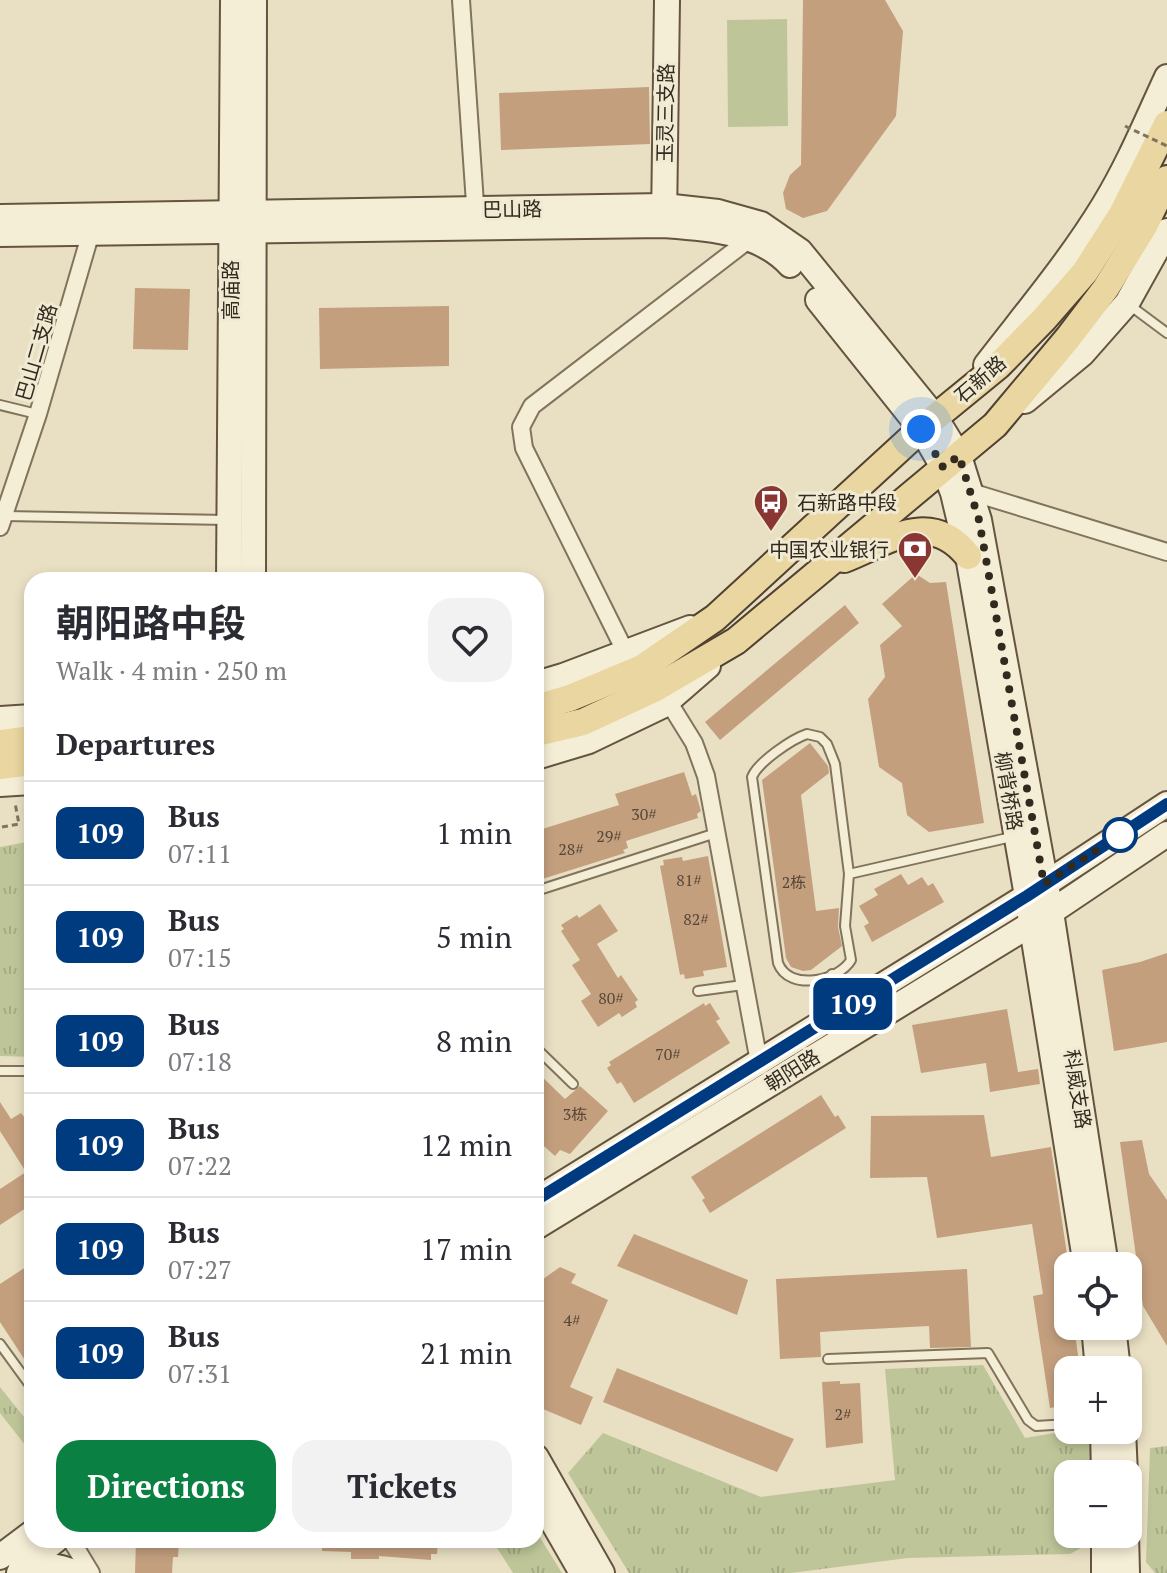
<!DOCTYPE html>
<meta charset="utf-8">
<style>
:root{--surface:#fff;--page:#f2f2f3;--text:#2b2b33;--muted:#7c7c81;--line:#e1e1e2;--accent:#0b8043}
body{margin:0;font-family:"PT Serif","Noto Sans SC",serif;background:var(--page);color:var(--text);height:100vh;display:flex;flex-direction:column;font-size:30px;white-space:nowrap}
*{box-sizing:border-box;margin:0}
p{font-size:26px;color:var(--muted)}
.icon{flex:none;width:44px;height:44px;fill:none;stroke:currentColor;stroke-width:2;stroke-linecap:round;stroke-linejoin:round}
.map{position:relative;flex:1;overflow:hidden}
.details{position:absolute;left:24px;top:572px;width:520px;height:976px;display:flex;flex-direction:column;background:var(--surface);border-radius:24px;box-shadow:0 4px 12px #0003}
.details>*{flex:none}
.badge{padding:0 16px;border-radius:12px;font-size:28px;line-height:52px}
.tools{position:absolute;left:1054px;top:1252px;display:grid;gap:16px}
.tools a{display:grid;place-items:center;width:88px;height:88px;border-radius:16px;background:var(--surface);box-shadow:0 4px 12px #0003;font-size:40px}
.you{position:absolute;width:40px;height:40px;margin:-20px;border:6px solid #fff;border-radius:50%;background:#1a73e8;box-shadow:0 0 0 12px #1a73e833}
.map>.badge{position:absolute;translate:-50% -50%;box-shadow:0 0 0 4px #fff}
h2{padding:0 32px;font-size:30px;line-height:72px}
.round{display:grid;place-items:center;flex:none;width:84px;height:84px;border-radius:24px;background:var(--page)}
.overview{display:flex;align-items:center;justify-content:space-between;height:136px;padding:0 32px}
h1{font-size:38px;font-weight:700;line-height:60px}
.cta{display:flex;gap:16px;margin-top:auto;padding:16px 32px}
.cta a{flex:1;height:92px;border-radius:24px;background:var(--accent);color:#fff;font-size:32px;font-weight:700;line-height:92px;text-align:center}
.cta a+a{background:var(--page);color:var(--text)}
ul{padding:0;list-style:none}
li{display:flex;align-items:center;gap:24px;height:104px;padding:0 32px;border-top:2px solid var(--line)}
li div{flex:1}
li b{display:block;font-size:30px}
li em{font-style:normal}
li .badge{min-width:88px;font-weight:700;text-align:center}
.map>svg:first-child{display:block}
</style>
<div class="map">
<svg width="1167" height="1573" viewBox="0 0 1167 1573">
<defs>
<pattern id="grass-tufts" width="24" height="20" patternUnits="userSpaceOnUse" patternTransform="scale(2)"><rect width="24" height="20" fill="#bec699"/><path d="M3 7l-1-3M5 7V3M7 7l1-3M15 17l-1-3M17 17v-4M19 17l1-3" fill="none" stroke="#a4aa83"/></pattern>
</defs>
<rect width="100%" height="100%" fill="#e9e0c4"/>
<g fill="url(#grass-tufts)">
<polygon points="32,841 32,1057 0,1056 0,847"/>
<polygon points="983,1365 1025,1438 1072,1430 1091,1430 1090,1474 1068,1474 1068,1534 1088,1534 1088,1544 1070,1554 908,1558 791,1573 629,1573 568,1473 603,1433 761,1497 895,1480 885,1369"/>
<polygon points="0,1387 32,1427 32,1454 0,1413"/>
<polygon points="1167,1446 1167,1573 1155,1573 1146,1562 1150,1448"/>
<polygon points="536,1531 562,1573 513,1573 492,1540 536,1540"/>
</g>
<polygon fill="#bec699" points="787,19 788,126 728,127 727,20"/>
<g fill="#c39f7e">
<polygon points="803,0 885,0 903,31 896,116 827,211 803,218 786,209 783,193 790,175 801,165"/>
<polygon points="649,87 650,144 501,150 499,93"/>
<polygon points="135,288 190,289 188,350 133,349"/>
<polygon points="449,306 449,366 320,369 319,308"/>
<polygon points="916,574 930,583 946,582 984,823 929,832 907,815 902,783 879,767 868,699 885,677 880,645 902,626 882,604"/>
<polygon points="845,605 859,623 720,740 705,722"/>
<polygon points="810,743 828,766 829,773 801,795 816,911 839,908 838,927 842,946 811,970 803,971 791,967 786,958 762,780"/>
<polygon points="684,772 692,796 696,794 701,811 697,814 698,818 626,841 628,848 623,850 625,853 536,881 536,831 619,805 615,794"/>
<polygon points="708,856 727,967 703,971 704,976 685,979 684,974 680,975 660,866 664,865 663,860 682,857 683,861"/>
<polygon points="901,874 908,885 922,877 928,886 933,883 944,902 872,942 864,926 869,923 859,906 878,895 874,889"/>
<polygon points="600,904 618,931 597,944 618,978 621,975 638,1000 635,1002 637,1007 622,1017 619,1013 598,1027 581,1001 591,994 572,965 580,960 561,931 564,929 561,925 577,915 579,918"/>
<polygon points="1167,953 1167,1042 1114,1051 1102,970 1140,962"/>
<polygon points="704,1003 705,1006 710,1003 720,1019 716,1021 730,1043 634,1103 621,1082 617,1084 607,1068 611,1065 609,1062"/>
<polygon points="1007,1009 1018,1072 1038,1069 1040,1084 990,1092 986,1063 921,1073 912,1025"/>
<polygon points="536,1071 565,1099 580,1086 608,1111 570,1154 560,1150 555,1156 536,1139"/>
<polygon points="821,1095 835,1117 838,1115 846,1128 710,1213 702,1200 705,1198 691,1177"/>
<polygon points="0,1102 11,1119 21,1113 28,1122 32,1120 32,1204 0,1225 0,1189 26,1172 0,1131"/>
<polygon points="984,1115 991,1157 1051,1147 1068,1261 1068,1326 1074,1326 1080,1370 1068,1370 1068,1405 1050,1408 1033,1296 1043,1294 1032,1224 937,1238 927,1177 870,1178 871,1116"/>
<polygon points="1142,1140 1149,1174 1167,1200 1167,1346 1143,1306 1120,1142"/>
<polygon points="634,1234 748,1280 737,1315 617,1266"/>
<polygon points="32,1263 32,1371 0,1322 0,1284"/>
<polygon points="560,1267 576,1274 571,1283 608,1300 570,1387 593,1397 581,1425 543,1409 536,1396 536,1284"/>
<polygon points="967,1269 971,1347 930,1348 929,1326 853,1330 820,1332 821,1357 780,1359 776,1279"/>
<polygon points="617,1368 794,1439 777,1472 603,1402"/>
<polygon points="840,1381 840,1384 860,1383 863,1443 826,1448 822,1382"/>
<polygon points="136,1540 179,1540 178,1557 173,1557 172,1573 135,1573"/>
<polygon points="322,1540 438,1540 437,1554 431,1554 431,1560 379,1556 379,1559 351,1559 351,1552 322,1551"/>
</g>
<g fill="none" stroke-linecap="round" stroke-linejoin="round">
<defs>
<g id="lane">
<polyline points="1128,304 1167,333"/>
<polyline points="0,405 37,414"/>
<polyline points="5,516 227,520"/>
<path d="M807,734l13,3 7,7 8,20 14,110 -4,52 6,34c-12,21 -62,32 -73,3l-26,-186c6,-15 40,-38 55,-43z"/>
<polyline points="849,874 1016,836"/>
<polyline points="536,891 716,833"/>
<polyline points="832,974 841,1008"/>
<polyline points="698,991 743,985"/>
<polyline points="536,1048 573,1084"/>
<polyline points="0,1071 32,1071"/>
<polyline points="0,1344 32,1388"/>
<polyline points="828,1359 988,1353 1028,1420 1036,1426 1068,1424"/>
</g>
<g id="street">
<polyline points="461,0 476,218"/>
<polyline points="971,492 1167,552"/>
<polyline points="0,527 38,414 91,232"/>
<polyline points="626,653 524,448 521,427 532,406 751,238"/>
<polyline points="668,701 694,743 706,776 759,1062"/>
<polyline points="71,1540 91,1573"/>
</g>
<g id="secondary">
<polyline points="0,217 664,206 718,212 761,224 800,251 935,417 959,456 979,520 1051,912 1106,1266"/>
<polyline points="664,222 667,0"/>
<path d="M0,234l664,-9c43,3 95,6 126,40"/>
<polyline points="818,300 921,429 943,467 953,493 968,556 1027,896 1086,1266"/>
<path d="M986,365c40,-52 84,-104 118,-160 25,-41 43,-85 63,-128"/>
<polyline points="1025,401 1082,354 1127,303 1167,231"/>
<polyline points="229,580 233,0"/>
<polyline points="253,580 254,0"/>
<polyline points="536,684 563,676 690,628"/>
<polyline points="0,719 32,717"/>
<polyline points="536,757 589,741 662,706 708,666"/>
<polyline points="0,784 32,782"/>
<polyline points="536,1200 1027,896 1167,804"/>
<polyline points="536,1227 1051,912 1167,834"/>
<polyline points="1094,1326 1098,1370"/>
<polyline points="1113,1326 1118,1370"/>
<polyline points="1103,1430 1104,1474"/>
<polyline points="1123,1430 1125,1474"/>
<polyline points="536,1457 602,1573"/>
<polyline points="536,1493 582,1573"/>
<polyline points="1126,1534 1127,1573"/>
<polyline points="0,1557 32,1533"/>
<polyline points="21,1567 56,1540"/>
<path d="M19,1573c21,-8 35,-10 56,0"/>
<polyline points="1104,1573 1104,1534"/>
</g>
<g id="primary">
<path d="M844,559c44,-17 86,-51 124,-3"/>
<polyline points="536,708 570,698 642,668 715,618 921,429 998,366 1044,319 1085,272 1122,214 1167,124"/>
<polyline points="536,733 583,722 654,689 736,641 995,425 1068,338 1106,288 1144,226 1167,179"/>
<polyline points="0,743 32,739"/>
<polyline points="0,766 32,762"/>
</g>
</defs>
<use href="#lane" stroke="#82735d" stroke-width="12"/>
<use href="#street" stroke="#82735d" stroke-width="20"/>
<use href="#secondary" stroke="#645440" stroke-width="28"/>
<use href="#primary" stroke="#504130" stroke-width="30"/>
<g stroke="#82735d" stroke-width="3" stroke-dasharray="6 4" stroke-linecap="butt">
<polyline points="2,827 19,824 15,803"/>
<polyline points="536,1258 539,1256"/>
</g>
<use href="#lane" stroke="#f5eed7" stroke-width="8"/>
<use href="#street" stroke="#f5eed7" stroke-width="16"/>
<use href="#secondary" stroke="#f5eed7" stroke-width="24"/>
<use href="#primary" stroke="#e9d6a0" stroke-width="26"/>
<polyline stroke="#82735d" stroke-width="3" stroke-dasharray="6 4" stroke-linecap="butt" points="1125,126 1167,146"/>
</g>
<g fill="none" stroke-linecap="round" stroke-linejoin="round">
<defs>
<polyline id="line" points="536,1200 1027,896 1167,804"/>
</defs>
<use href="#line" stroke="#fff" stroke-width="18"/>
<use href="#line" stroke="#003b80" stroke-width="12"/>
<polyline stroke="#332a1f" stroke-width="8" stroke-dasharray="0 14.4" points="921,429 943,467 959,456 979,520 1044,884 1120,835"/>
</g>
<defs>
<symbol id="bus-pin" viewBox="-11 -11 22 30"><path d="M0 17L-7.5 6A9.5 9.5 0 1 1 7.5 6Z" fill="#8a3733" stroke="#f1ead3"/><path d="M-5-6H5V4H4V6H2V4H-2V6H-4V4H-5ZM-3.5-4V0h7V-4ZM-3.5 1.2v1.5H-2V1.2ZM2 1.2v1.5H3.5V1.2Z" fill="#fff"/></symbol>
<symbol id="bank-pin" viewBox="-11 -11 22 30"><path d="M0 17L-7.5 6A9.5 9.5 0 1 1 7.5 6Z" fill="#8a3733" stroke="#f1ead3"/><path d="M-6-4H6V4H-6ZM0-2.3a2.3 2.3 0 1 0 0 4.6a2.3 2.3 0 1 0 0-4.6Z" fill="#fff"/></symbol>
</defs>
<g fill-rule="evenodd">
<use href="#bus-pin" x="751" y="482" width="40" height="54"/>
<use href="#bank-pin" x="895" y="529" width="40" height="54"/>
</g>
<circle fill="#fff" stroke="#003b80" stroke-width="4" cx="1120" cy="835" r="16"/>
<g text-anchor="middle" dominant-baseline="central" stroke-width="6" stroke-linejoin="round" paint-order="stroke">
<g font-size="16" fill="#574737">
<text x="644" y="814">30#</text>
<text x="609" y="836">29#</text>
<text x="571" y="849">28#</text>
<text x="689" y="880">81#</text>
<text x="794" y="882">2栋</text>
<text x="696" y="919">82#</text>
<text x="611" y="998">80#</text>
<text x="668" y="1054">70#</text>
<text x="575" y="1114">3栋</text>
<text x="572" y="1320">4#</text>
<text x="843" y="1414">2#</text>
</g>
<g font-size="20" fill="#332a1f" stroke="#f1ead3">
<text transform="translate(665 113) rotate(-89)">玉灵三支路</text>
<text transform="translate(512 209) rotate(-1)">巴山路</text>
<text transform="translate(230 290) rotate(-90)">高庙路</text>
<text transform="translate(36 352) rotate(-74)">巴山二支路</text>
<text transform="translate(980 379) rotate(-41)">石新路</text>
<text transform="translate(1009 791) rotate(80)">柳背桥路</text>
<text transform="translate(792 1070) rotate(-32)">朝阳路</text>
<text transform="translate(1078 1089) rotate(81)">科威支路</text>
</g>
<g font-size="20" fill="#332a1f" stroke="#f1ead3" text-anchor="start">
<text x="797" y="502">石新路中段</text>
<text x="889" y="549" text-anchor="end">中国农业银行</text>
</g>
</g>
</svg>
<div class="tools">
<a><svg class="icon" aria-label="locate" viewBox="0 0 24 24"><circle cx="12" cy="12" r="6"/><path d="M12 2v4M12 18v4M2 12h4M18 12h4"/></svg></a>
<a>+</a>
<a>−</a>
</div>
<div class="you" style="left:921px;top:429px"></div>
<b class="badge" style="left:853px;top:1004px;background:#003b80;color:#fff">109</b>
<section class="details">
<div class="overview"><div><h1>朝阳路中段</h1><p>Walk · 4 min · 250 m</p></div><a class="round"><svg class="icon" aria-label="heart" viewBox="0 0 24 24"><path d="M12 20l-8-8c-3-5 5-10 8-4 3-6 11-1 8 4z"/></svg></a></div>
<h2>Departures</h2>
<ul>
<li><span class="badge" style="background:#003b80;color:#fff">109</span><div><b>Bus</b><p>07:11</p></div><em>1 min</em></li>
<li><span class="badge" style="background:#003b80;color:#fff">109</span><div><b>Bus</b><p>07:15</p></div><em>5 min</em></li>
<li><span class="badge" style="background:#003b80;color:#fff">109</span><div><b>Bus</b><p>07:18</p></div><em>8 min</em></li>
<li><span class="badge" style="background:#003b80;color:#fff">109</span><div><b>Bus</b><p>07:22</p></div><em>12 min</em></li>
<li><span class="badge" style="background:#003b80;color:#fff">109</span><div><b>Bus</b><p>07:27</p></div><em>17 min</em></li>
<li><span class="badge" style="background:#003b80;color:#fff">109</span><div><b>Bus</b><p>07:31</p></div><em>21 min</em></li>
</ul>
<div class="cta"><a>Directions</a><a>Tickets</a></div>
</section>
</div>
